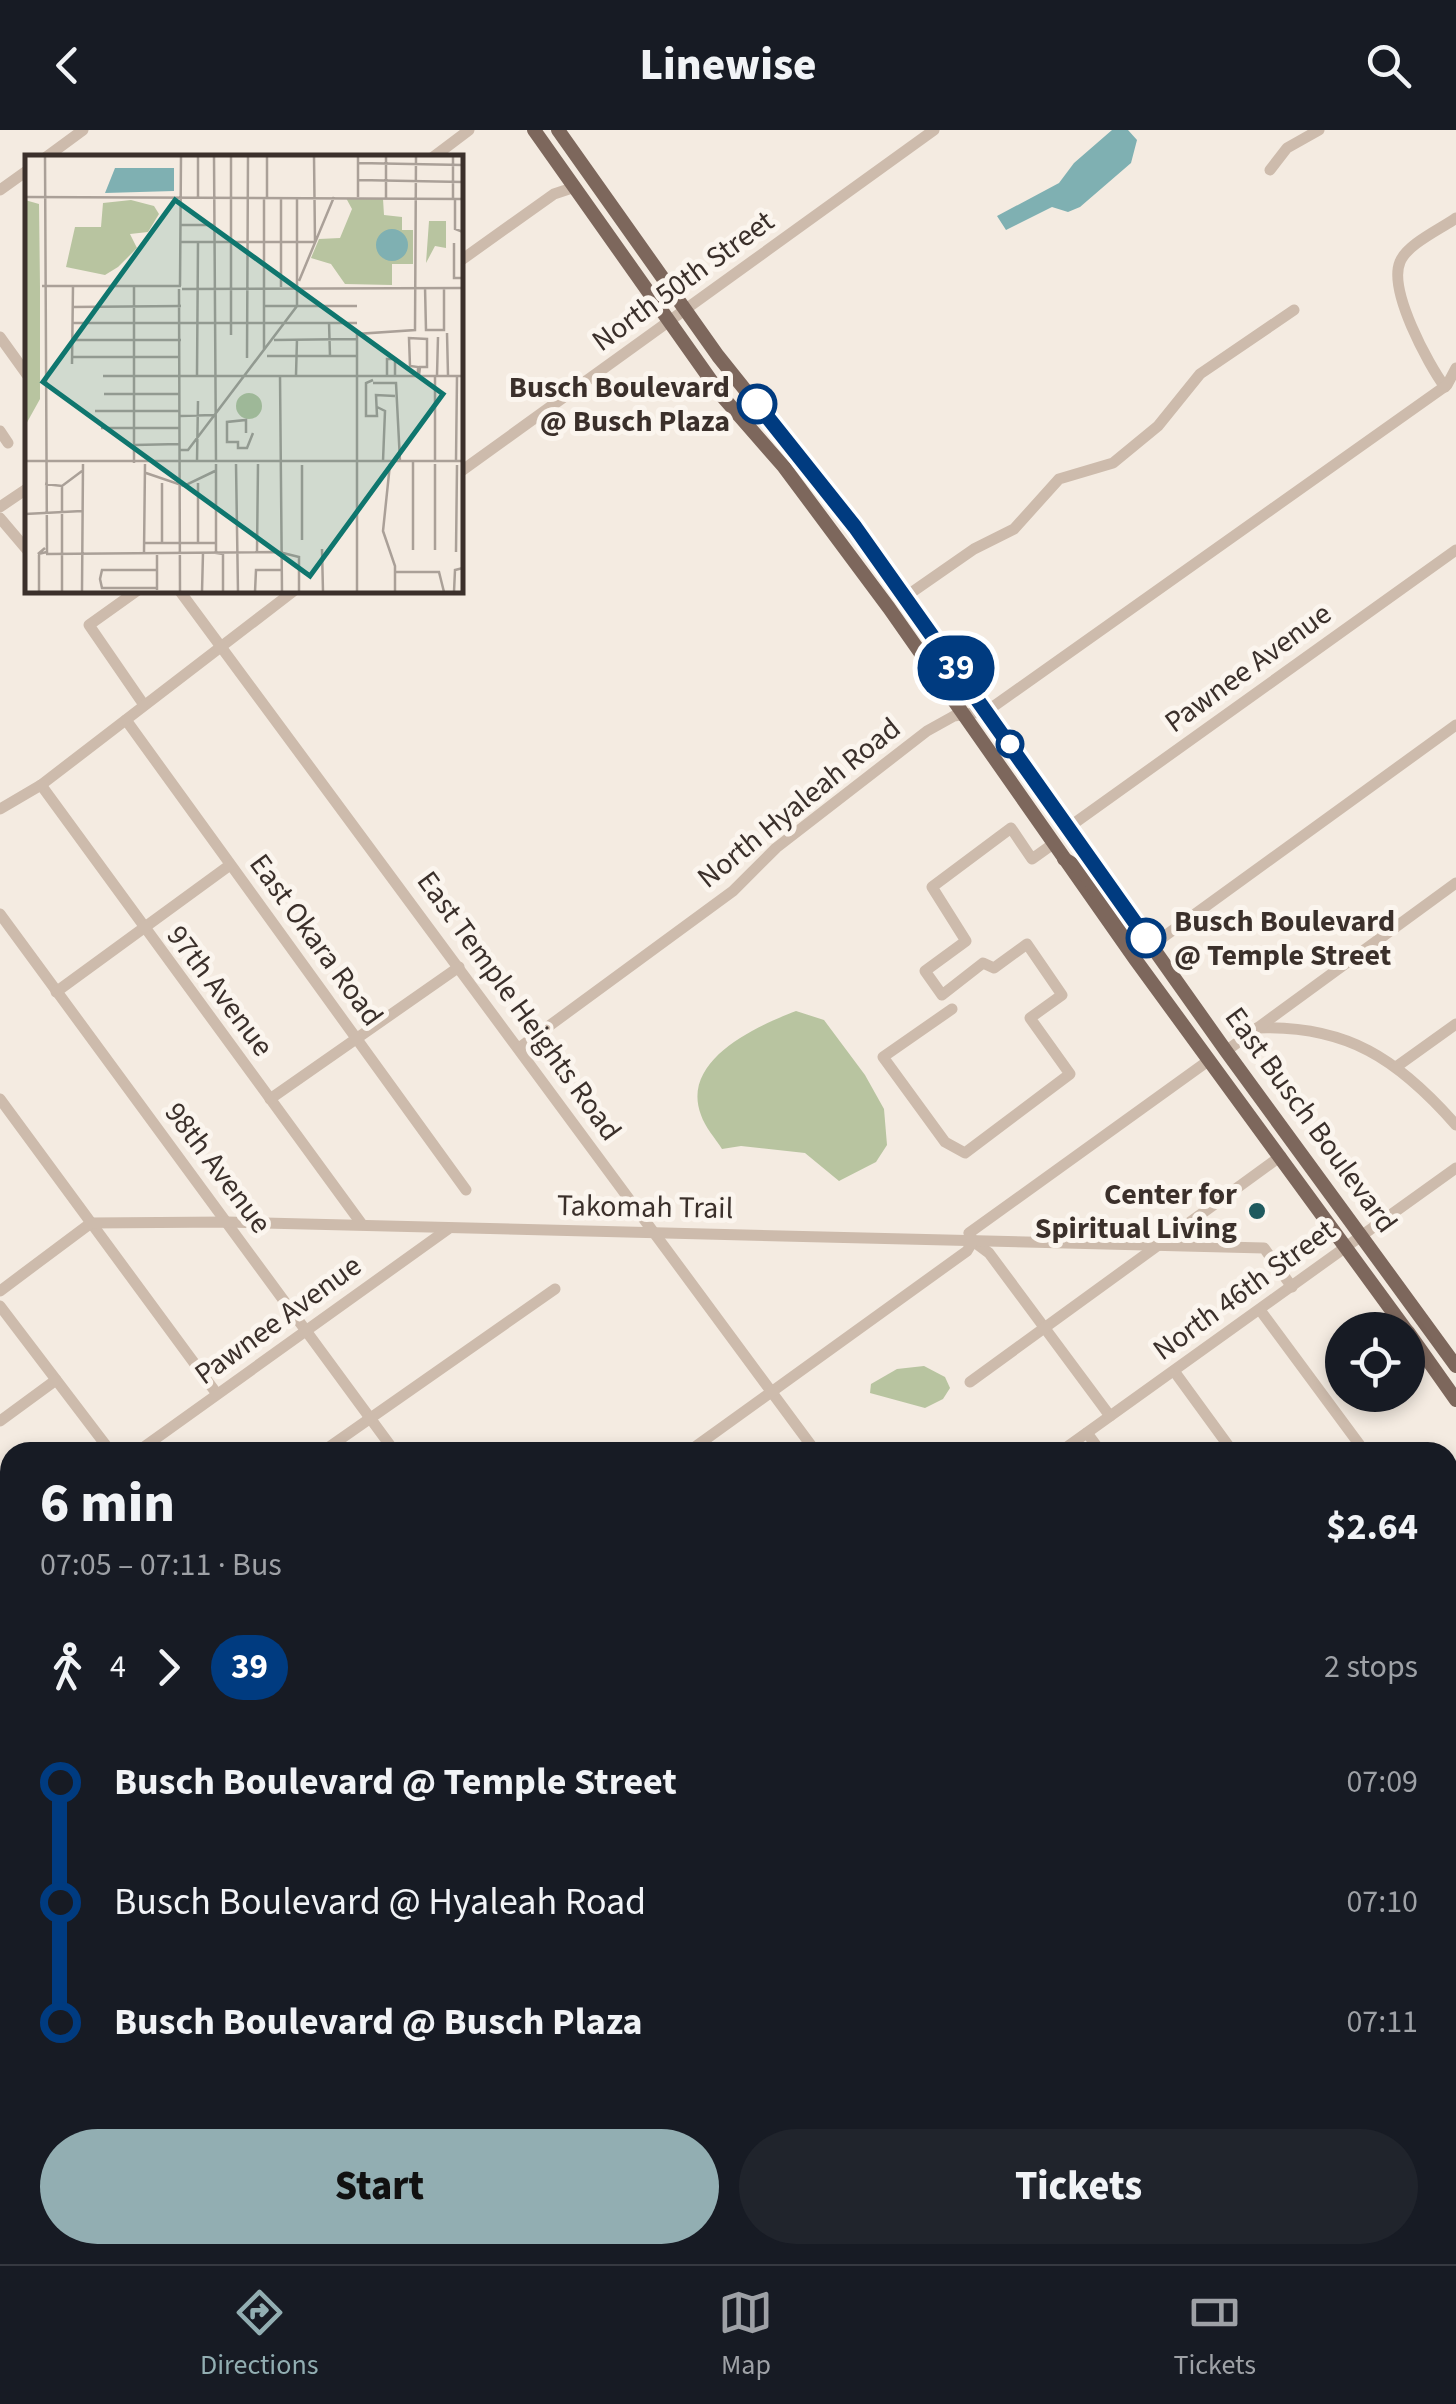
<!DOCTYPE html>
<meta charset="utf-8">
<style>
:root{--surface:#171b24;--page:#20242c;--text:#f1f3f6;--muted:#9ea1a6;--line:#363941;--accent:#92aeb2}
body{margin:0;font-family:"Source Sans 3",sans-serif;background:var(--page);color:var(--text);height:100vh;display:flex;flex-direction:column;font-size:38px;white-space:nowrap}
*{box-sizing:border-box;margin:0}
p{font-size:32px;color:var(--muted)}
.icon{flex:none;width:55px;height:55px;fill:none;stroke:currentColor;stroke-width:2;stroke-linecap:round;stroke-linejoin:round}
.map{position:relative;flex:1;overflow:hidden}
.side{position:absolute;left:0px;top:1312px;width:1458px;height:822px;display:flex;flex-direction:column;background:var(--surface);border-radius:30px 30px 0 0;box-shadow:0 5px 15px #0003}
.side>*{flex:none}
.badge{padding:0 20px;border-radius:32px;font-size:35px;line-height:65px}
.controls{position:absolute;left:1325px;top:1182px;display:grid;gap:20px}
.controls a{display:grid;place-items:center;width:100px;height:100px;border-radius:50%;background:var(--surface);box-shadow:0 5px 15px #0003;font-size:50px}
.map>.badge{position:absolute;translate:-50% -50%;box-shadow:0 0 0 5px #fff}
.legs{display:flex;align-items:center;gap:15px;height:110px;padding:0 40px;font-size:32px}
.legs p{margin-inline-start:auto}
.summary{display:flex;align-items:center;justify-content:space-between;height:170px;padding:0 40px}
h1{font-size:55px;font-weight:800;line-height:75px}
.button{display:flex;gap:20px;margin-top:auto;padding:20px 40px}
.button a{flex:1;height:115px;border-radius:60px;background:var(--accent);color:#111;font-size:40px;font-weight:800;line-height:115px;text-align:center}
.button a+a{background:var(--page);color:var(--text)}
ul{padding:0 40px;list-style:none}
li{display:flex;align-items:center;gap:35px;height:120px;font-size:38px}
li i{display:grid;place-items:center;width:15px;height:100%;margin:0 12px;background:currentColor}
li i::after{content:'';width:25px;height:25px;margin:-12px;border:8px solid;border-radius:50%;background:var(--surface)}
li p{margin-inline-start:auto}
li:first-child i{background:linear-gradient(#0000 50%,currentColor 0)}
li:last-child i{background:linear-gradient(currentColor 50%,#0000 0)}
header{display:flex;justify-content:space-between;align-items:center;height:130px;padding:0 40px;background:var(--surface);font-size:45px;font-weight:800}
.tabs{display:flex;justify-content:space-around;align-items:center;height:140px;border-top:2px solid var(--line);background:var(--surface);font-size:28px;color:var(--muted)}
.tabs a{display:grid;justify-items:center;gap:5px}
.tabs .current{color:var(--accent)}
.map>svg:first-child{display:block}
</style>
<header><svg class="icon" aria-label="back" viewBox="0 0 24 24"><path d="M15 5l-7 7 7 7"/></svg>Linewise<svg class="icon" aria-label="search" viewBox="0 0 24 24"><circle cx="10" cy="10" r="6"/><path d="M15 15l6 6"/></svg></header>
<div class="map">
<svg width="1456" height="2134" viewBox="0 0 1456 2134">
<rect width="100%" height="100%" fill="#f4ebe1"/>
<g fill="#b8c4a0">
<path d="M796,881l28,9 41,55 19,34 3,36 -11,17 -37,19 -34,-28 -64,-7 -19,3c-7,-11 -17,-22 -21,-34 -21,-55 56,-89 95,-104z"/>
<polygon points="924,1236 945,1247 950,1258 943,1269 925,1278 870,1263 871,1254 897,1239"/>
</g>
<polygon fill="#7fb0b2" points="1112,0 1128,0 1137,10 1131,33 1080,77 1068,82 1052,77 1006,100 997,86 1059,53 1074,33"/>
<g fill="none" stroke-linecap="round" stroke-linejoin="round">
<g stroke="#cdbbac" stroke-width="11">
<polyline points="45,28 83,0"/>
<polyline points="432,28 469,0"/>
<polyline points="1270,40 1287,18 1319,0"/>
<polyline points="0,60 28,40"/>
<polyline points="460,131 554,64 575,57"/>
<polyline points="0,207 28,246"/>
<path d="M1445,257c-17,-23 -57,-97 -45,-125 7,-18 41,-33 56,-44"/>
<polyline points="0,301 8,313"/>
<polyline points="460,342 934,0"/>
<polyline points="0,377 28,358"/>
<polyline points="0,388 28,421"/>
<polyline points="138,460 89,495 144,575"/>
<polyline points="179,460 816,1322"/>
<polyline points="905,467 974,419 1014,399 1059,349 1113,333 1158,296 1200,244 1294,180"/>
<polyline points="126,590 466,1060"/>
<polyline points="41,655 361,1093"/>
<polyline points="0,679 41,655 295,460"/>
<polyline points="1069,697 1456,420"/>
<polyline points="0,784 395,1322"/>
<polyline points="1151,816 1456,595"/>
<polyline points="56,862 230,735"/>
<polyline points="952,879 883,927 945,1012 965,1023 1070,944 1030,888 1062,865 1027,814 994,838 983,833 942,865 925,841 966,811 932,757 1011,698 1032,729 1053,714"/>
<path d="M1257,898c90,-3 141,31 199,97"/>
<polyline points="519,918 733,761 776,718 927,601 954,586 987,581 1447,255 1456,238"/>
<polyline points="1226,921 1456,753"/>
<polyline points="1396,937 1456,894"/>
<polyline points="0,969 217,1264"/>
<polyline points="270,969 459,837"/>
<polyline points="973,1111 989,1123 1110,1286"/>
<polyline points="0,1161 91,1093 227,1092 1264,1118 1292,1157"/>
<polyline points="0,1176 111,1322"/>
<polyline points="1260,1180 1365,1322"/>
<polyline points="1174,1241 1233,1322"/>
<polyline points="970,1252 1281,1026"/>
<polyline points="0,1291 56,1250"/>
<polyline points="1087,1303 1101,1322"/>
<polyline points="137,1322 448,1099"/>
<polyline points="322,1322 555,1159"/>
<polyline points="688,1322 967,1121 973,1111 969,1103 1208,931"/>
<polyline points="1060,1322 1456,1038"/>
<polyline points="1448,1414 1456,1407"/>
<polyline points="0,1422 10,1415"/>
<polyline points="0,1556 10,1549"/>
<polyline points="1448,1616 1456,1628"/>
<polyline points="0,1668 10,1681"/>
<polyline points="0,1821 10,1813"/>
<polyline points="0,1852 10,1866"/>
<polyline points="0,2090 10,2083"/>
<polyline points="684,2125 691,2134"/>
<polyline points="846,2125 853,2134"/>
<polyline points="981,2125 987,2134"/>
<polyline points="1112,2125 1118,2134"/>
<polyline points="1130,2134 1143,2125"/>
</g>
<g stroke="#7d675c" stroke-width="14">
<polyline points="534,0 722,266 784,337 889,478 1135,829 1406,1200"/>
<polyline points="558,0 718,226 855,397 1226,921 1456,1236"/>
<path d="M1064,729c38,18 44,71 83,86"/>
<polyline points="1408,1202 1456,1270"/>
<polyline points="1432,2134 1445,2125"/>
</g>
</g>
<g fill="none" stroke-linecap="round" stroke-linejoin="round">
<defs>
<polyline id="line-1" points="757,274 855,397 1146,808"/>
</defs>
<use href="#line-1" stroke="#fff" stroke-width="22"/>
<use href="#line-1" stroke="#003b80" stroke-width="15"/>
</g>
<g fill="#fff" stroke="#003b80" stroke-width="5">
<circle cx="757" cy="274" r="18"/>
<circle cx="1010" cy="614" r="12"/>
<circle cx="1146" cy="808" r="18"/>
</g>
<circle fill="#1f5a5e" stroke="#fbf5ee" stroke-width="4" cx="1257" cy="1081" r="10"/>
<g text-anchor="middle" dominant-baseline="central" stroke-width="10" stroke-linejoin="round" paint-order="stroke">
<g font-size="30" fill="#3b302b" stroke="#fbf5ee">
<text transform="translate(683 151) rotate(-36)">North 50th Street</text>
<text transform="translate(1248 538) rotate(-36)">Pawnee Avenue</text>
<text transform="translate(799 673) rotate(-39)">North Hyaleah Road</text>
<text transform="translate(316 810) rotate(54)">East Okara Road</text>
<text transform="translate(220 861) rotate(53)">97th Avenue</text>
<text transform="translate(519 876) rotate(54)">East Temple Heights Road</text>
<text transform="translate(1311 990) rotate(54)">East Busch Boulevard</text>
<text transform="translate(218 1038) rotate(53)">98th Avenue</text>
<text transform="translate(645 1077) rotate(1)">Takomah Trail</text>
<text transform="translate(1244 1160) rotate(-36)">North 46th Street</text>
<text transform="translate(278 1190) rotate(-36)">Pawnee Avenue</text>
</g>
<g font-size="30" font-weight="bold" fill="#3b302b" stroke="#fbf5ee" text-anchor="end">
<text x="730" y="257">Busch Boulevard<tspan x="730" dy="34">@ Busch Plaza</tspan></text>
<text x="1174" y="791" text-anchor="start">Busch Boulevard<tspan x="1174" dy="34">@ Temple Street</tspan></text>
</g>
<g font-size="30" font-weight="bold" fill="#3b302b" stroke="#fbf5ee" text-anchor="end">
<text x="1237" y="1064">Center for<tspan x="1237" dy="34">Spiritual Living</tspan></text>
</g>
</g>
<g transform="translate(25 25)">
<rect width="438" height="438" fill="#f4ebe1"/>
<path d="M321,43l37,1 1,16 18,2v13h11v34h-21v21l-47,-1 -14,-20 -20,-6 8,-19 21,-1 12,-29zM0,45l14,4 1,83v112l-15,27zM106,45l23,6 5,8 -11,18 -18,2 7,14 -19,19 -13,8 -39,-8 9,-40h26l2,-24zM404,66h17v27l-11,-2 -9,17zM211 251a13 13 0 1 1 26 0a13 13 0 1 1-26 0Z" fill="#b8c4a0"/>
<path d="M90,13h59v23l-69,2zM351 90a16 16 0 1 1 32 0a16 16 0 1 1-32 0Z" fill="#7fb0b2"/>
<path fill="none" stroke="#aaa098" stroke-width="2.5" d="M189,1l2,305M242,1v41M361,1v42M428,1v43M333,8l105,2M333,25l105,2M0,42l438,2M173,42v-41M256,42v90M333,42v-41M430,44v30l8,3M156,70h34M156,87h134l-1,-86M429,88v35h9M274,126l35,-84M17,131h139M155,131l1,-130M400,132l1,43h18v-42M154,134l1,303M157,134l281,-1M239,151h93M47,152l109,-1M304,167l1,34M47,168h285M422,178l1,42M206,180v-179M47,185h109M249,185l82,-1M239,194v-152M242,201h90M47,202h108M222,203l1,-202M47,209l1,-78M255,220l2,217M271,220l1,-36M362,220v-16h8v18M393,220v-8l-8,-1 -1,-28 18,1v28h-7l-1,8M412,220l1,-38M78,221h360M172,221l1,-134M348,225l-7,3v33h11l-1,-21 19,1M348,228h23l4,78M79,239h76M352,252l8,4 -2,50M70,256h85M155,261l34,-1M76,273h79M221,278v-13l-19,2v20h11v6h9l6,-15M109,290l46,-1M155,295h8l109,-144v-109M0,306h438M172,306l1,-60M410,306v-86M431,306l1,-85M109,308v-177M191,309v89l7,1v38M211,309l2,128M365,309l-7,67 12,35v26M277,310v75M121,318l38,13 31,-15M20,329l17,2 20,-15M37,331v106M0,359l57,-3M119,388h72M137,388v-60M173,388v-60M20,393l-7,6 9,-2 -2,-396M297,394l1,43M388,395v-89M410,395v-86M232,397l1,-88M254,397l20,5v35M431,397l1,-87M119,398l1,-89M21,399l233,-2M370,417h44l5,20M132,433h-55l-2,-9 2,-9h55M132,435v-37M14,437v-37M57,437l1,-128M177,437l1,-39M230,437l1,-22h26M332,437v-258l58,-4 1,-174M429,437l1,-22 8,-2"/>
<path fill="#0f766e" fill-opacity="0.15" stroke="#0f766e" stroke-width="5" d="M150,45l268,194 -133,182 -267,-194z"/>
<rect width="438" height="438" fill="none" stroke="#3b302b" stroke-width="5"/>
</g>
</svg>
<div class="controls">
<a><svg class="icon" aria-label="locate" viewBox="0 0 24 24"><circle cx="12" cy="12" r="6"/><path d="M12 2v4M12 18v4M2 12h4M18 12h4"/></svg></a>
</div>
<b class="badge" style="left:956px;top:538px;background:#003b80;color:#fff">39</b>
<section class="side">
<div class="summary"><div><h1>6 min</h1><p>07:05 – 07:11 · Bus</p></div><b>$2.64</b></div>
<div class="legs"><svg class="icon" aria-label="walk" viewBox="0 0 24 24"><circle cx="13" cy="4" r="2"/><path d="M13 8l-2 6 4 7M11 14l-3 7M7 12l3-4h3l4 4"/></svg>4<svg class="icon" aria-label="forward" viewBox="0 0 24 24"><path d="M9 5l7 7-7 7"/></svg><b class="badge" style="background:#003b80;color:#fff">39</b><p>2 stops</p></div>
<ul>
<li><i style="color:#003b80"></i><b>Busch Boulevard @ Temple Street</b><p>07:09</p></li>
<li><i style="color:#003b80"></i><span>Busch Boulevard @ Hyaleah Road</span><p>07:10</p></li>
<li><i style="color:#003b80"></i><b>Busch Boulevard @ Busch Plaza</b><p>07:11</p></li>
</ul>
<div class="button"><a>Start</a><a>Tickets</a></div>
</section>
</div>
<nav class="tabs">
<a class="current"><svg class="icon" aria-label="directions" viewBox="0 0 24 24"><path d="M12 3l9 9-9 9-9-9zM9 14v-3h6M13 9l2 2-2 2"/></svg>Directions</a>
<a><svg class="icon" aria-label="map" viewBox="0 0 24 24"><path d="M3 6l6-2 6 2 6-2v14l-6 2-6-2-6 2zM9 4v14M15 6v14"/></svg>Map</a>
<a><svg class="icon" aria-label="tickets" viewBox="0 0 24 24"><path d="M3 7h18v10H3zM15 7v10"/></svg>Tickets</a>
</nav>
